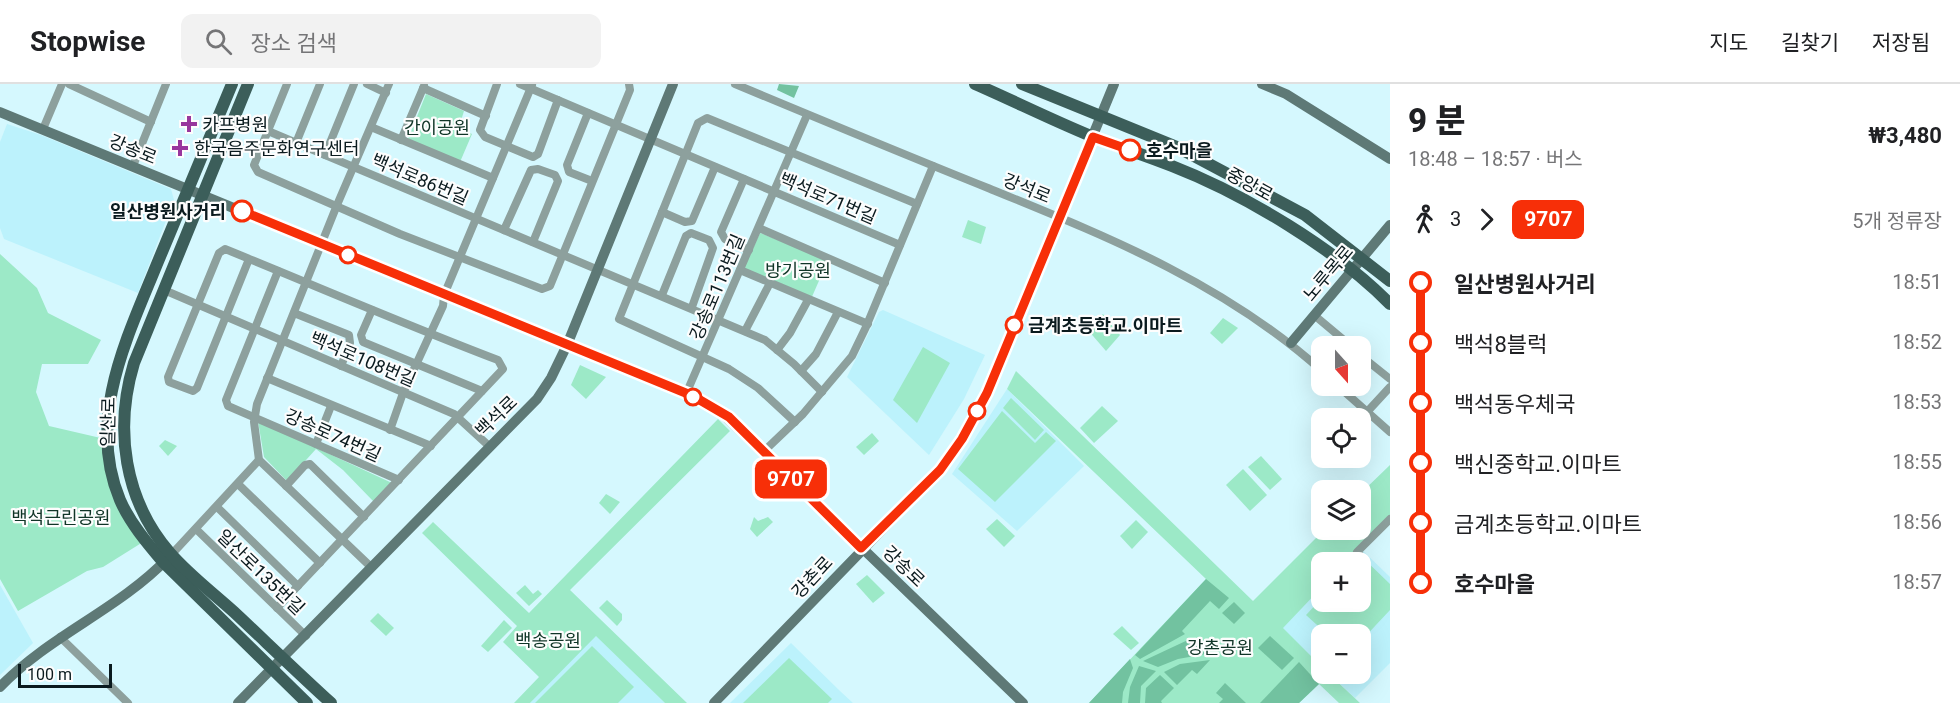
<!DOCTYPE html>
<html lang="ko">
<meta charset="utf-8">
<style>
:root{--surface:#fff;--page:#f2f2f2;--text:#202124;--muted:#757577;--line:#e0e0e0}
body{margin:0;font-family:Roboto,"Noto Sans KR",sans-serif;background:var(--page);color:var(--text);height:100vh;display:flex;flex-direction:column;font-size:22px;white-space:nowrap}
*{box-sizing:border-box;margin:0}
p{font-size:20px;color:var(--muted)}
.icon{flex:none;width:33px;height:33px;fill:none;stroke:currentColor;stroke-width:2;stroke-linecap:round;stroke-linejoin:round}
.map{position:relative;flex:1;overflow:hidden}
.side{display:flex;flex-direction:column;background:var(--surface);width:570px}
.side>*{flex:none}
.badge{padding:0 12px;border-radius:9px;font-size:21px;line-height:39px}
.needle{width:39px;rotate:159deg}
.tools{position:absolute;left:1311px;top:252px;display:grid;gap:12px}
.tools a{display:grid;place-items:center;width:60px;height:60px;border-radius:12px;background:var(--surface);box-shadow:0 6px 24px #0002;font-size:30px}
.scale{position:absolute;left:18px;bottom:15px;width:94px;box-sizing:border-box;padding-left:6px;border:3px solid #0a1a1e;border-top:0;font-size:16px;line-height:21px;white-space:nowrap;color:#0a1a1e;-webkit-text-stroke:4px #fdfdfd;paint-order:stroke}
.map>.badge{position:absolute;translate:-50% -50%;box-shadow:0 0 0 3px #fff}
.legs{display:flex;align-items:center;gap:9px;height:66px;padding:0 18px;font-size:20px}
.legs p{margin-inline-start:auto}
.summary{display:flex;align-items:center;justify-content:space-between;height:102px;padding:0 18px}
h1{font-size:33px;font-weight:800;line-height:45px}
ul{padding:0 18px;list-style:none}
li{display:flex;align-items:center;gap:21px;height:60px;font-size:22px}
li i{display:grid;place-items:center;width:9px;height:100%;margin:0 8px;background:currentColor}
li i::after{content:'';width:15px;height:15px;margin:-8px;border:4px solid;border-radius:50%;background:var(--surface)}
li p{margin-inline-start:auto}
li:first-child i{background:linear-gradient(#0000 50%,currentColor 0)}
li:last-child i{background:linear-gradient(currentColor 50%,#0000 0)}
header{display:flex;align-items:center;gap:36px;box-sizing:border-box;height:84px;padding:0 30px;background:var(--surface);border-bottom:2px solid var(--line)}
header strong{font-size:28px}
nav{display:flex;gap:33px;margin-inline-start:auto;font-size:21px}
.search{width:420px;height:54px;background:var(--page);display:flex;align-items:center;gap:15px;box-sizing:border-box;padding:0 21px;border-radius:12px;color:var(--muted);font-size:22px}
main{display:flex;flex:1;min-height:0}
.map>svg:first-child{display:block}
</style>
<header>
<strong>Stopwise</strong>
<div class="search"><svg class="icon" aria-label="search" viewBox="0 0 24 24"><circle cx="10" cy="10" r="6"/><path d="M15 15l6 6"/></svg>장소 검색</div>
<nav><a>지도</a><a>길찾기</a><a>저장됨</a></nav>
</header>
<main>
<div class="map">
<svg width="1390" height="619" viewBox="0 0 1390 619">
<rect width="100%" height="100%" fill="#d5f8fe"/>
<g fill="#bcf2fc">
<polygon points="7,40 41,51 171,105 174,116 138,209 4,155 0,144 0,58"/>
<polygon points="883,226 985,271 964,315 929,371 847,293 879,228"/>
<polygon points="1007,305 1084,382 1017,447 952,390"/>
<polygon points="1362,466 1390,493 1390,579 1355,614 1329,590 1360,590 1360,550 1322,550 1321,582 1282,544 1321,504 1322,518 1360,518 1360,478 1347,478"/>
<polygon points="0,501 33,559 0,591"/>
<polygon points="596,551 665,619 530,619"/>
<polygon points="791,559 840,607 853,619 730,619"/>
</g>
<g fill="#9ce9c7">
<polygon points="426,10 464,27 459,43 472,50 460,78 408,55"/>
<polygon points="968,136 986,143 981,160 962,153"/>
<polygon points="760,149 828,176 811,215 744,184"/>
<polygon points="0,170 37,204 48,229 101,256 88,280 42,280 36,308 49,342 105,355 119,418 143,458 103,483 87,487 18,527 0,495"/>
<polygon points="1103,230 1120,251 1106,267 1087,245"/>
<polygon points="1223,234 1238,244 1222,260 1210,249"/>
<polygon points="923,263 950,279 917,339 893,316"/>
<polygon points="580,281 606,293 586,315 571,301"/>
<polygon points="1016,287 1253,517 1324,446 1360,446 1361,409 1390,381 1390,433 1347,478 1322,478 1321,504 1283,544 1321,582 1322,590 1329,590 1360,619 1339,619 1319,600 1299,619 1089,619 1206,495 1007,305"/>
<polygon points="1011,314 1044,346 1035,356 1003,324"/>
<polygon points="1102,322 1118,337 1094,359 1080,344"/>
<polygon points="1002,327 1035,359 1046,348 1056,357 995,418 958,385"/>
<polygon points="718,335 730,347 570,506 687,619 665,619 596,552 530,619 514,619 539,593 503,558 517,542 422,449 433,438 529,529"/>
<polygon points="258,337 392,399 374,418 343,386 316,365 287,397 264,373"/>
<polygon points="872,349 879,357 864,371 856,363"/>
<polygon points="165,356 177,362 168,372 159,362"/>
<polygon points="1261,372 1282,395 1270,406 1248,383"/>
<polygon points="1243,385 1267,411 1250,427 1226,401"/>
<polygon points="606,410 620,418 610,430 599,419"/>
<polygon points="754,433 758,437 768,433 773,438 757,453 750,445"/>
<polygon points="997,435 1015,452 1004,463 986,445"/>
<polygon points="1136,436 1148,448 1132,465 1120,452"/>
<polygon points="1362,473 1390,500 1390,526 1361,557 1360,550 1327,550 1306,531 1321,515 1322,518 1360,518 1360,478 1356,478"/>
<polygon points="867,491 885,509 873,519 856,500"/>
<polygon points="525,501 533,510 538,506 542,510 529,522 516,509"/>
<polygon points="607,516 622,530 622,536 617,542 599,524"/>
<polygon points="378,529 394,544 386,552 370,537"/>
<polygon points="504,536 512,544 488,568 481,562"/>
<polygon points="1122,542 1139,559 1131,566 1113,550"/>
<polygon points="592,562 634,603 618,619 535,619"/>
<polygon points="789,574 832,615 828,619 743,619"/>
</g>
<g fill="#72c2a0">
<polygon points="779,0 799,2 794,14 777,6"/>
<polygon points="1206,495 1229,514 1219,525 1210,517 1182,547 1185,550 1140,575 1135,571"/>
<polygon points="1234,518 1245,529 1234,540 1222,529"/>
<polygon points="1270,552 1294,574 1282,586 1258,564"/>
<polygon points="1190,555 1206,570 1178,575 1158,583 1143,577"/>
<polygon points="1130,575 1133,584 1123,608 1122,619 1089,619"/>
<polygon points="1210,576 1197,590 1192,586 1177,601 1164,588 1180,580"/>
<polygon points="1299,578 1319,600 1299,619 1260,619"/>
<polygon points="1139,582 1156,587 1141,602 1140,619 1128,619 1130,603"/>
<polygon points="1160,591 1174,604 1161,617 1162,619 1145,619 1146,604"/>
<polygon points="1225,599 1246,619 1219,619 1223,615 1216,609"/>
</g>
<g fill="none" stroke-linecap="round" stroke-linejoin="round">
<g stroke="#8da09d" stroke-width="8">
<polyline points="69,0 151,38"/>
<polyline points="287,0 254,81 258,88 400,150 542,205 550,202 630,6 629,0"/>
<polyline points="367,0 386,9"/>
<polyline points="497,0 480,46 485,53 533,73 538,70 558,16"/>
<polyline points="520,0 900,161"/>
<path d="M735,0c84,35 168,70 253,104 120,49 236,95 334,183"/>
<polyline points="423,4 486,32"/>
<polyline points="588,29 567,81 569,88 592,97"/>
<polyline points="371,43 493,94"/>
<polyline points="43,45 62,0"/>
<polyline points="268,47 765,256 794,280 822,308"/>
<polyline points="401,56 424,2"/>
<polyline points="296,59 320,0"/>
<polyline points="325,71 354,0"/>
<polyline points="133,82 166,0"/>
<polyline points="744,95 721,148 725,155 749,166"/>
<polyline points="662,128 685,138 692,137 715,83"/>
<polyline points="759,144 885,199"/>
<polyline points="504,146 531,86 538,85 555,91 558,97 533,158"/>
<path d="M249,175l-52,129 -4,3 -24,-9 -1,-5 51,-124 6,-4c91,37 181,76 273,111l5,9 -226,239"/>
<polyline points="740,186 868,240"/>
<polyline points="278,187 226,316 228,322 399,396"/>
<polyline points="164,206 454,330 489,362"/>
<polyline points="662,211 686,152 691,149 709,156 713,164 692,223"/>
<polyline points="372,226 361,251 363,258 482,307"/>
<polyline points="294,229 349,251 350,259 341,282"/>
<polyline points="1314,231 1351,262"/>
<polyline points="745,247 770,199"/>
<polyline points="777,266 790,249 808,216"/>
<polyline points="1360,271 1390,295"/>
<polyline points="801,287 816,270 838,228"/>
<polyline points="267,294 431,362"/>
<polyline points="1338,302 1390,348"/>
<polyline points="686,310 807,31"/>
<polyline points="1367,328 1390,303"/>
<polyline points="795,338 758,304 729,285 619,235 698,39 707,34 917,120"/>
<polyline points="390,346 403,309 443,222 444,211 532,1"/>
<polyline points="316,360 331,322"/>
<polyline points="763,368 803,330 852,272 866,243 933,82"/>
<polyline points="238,400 320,479"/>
<polyline points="286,402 305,381 310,380 364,433"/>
<polyline points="217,423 298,502"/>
<polyline points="196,445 306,552"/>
<polyline points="171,471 259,376"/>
<polyline points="1360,471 1357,468 1390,435"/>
<polyline points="371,483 259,376 254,338 257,320 337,121 389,0"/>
<polyline points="60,553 128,619"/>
</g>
<g stroke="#5e7976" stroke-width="10">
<polyline points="1262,0 1286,10 1390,75"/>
<polyline points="0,28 686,310 721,328 1023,619"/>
<polyline points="1291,259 1390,141"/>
<path d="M0,603c50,-52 118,-77 168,-129"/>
<polyline points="238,619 537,315 551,294 567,261 673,0"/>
<polyline points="714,619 940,386 962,355 987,309 1114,0"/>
</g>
<g stroke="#3c5e5a" stroke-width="12">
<path d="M232,0c-25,60 -50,120 -75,180 -30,74 -71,155 -37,236 10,23 27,43 44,63l143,140"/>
<path d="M248,0l-114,279c-20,66 -10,137 36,190 18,21 43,40 64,59 32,30 64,61 97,91"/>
<path d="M975,0c39,17 77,36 116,52 27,11 54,19 81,30 72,28 164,83 218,138"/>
<polyline points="1022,0 1177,63 1305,131 1390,197"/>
</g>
</g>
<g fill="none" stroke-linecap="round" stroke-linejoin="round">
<defs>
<polyline id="line-1" points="242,127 693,312 729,333 861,464 940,386 962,355 987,309 1093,53 1130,66"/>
</defs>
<use href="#line-1" stroke="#fff" stroke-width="14"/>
<use href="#line-1" stroke="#f72f08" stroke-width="9"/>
</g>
<g fill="#98369d" stroke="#fdfdfd" stroke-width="2">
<path d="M186 31h6v6h6v6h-6v6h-6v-6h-6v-6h6z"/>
<path d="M177 55h6v6h6v6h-6v6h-6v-6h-6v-6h6z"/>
</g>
<g fill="#fff" stroke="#f72f08" stroke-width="3">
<circle cx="1130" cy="66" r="10"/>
<circle cx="242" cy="127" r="10"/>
<circle cx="348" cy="171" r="8"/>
<circle cx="1014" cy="241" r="8"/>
<circle cx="693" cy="313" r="8"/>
<circle cx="977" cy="327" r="8"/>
</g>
<g text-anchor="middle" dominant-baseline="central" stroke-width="4.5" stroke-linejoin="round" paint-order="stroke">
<g font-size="18" fill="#0a1a1e" stroke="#fdfdfd" text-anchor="start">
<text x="202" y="40">카프병원</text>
<text x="194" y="64">한국음주문화연구센터</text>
</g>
<g font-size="18" fill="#103527" stroke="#fdfdfd">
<text x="437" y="43">간이공원</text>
<text x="798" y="186">방기공원</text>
<text x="61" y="433">백석근린공원</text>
<text x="548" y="556">백송공원</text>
<text x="1220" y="563">강촌공원</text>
</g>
<g font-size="18" fill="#0a1a1e" stroke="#fdfdfd">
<text transform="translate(133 65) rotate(22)">강송로</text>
<text transform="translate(420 95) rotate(23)">백석로86번길</text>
<text transform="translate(1250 100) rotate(29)">중앙로</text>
<text transform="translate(1027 104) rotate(22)">강석로</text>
<text transform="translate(828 114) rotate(23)">백석로71번길</text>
<text transform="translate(1328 189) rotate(-50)">노루목로</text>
<text transform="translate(717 203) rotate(-67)">강송로113번길</text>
<text transform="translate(363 275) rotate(23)">백석로108번길</text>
<text transform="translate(496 332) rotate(-44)">백석로</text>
<text transform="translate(108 338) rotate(-89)">일산로</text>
<text transform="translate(333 351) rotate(24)">강송로74번길</text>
<text transform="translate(904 482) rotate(44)">강송로</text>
<text transform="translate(261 488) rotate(44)">일산로135번길</text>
<text transform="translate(812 493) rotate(-47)">강촌로</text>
</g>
<g font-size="18" font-weight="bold" fill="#0a1a1e" stroke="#fdfdfd" text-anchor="start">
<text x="1146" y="66">호수마을</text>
<text x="226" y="127" text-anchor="end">일산병원사거리</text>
<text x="1028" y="241">금계초등학교.이마트</text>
</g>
</g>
</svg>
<div class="tools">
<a><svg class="needle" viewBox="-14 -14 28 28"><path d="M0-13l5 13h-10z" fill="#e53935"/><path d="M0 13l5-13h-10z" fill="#757577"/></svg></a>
<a><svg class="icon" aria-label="locate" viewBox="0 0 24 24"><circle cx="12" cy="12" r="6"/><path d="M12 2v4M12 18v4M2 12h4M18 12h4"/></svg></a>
<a><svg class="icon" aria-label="layers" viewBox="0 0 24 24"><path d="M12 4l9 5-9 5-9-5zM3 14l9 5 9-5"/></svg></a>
<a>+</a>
<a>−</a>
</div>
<div class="scale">100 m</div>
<b class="badge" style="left:791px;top:395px;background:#f72f08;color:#fff">9707</b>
</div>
<section class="side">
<div class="summary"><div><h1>9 분</h1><p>18:48 – 18:57 · 버스</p></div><b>₩3,480</b></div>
<div class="legs"><svg class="icon" aria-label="walk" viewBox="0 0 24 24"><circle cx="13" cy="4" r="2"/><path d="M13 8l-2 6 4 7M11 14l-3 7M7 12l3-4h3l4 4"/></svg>3<svg class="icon" aria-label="forward" viewBox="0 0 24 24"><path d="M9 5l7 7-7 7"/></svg><b class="badge" style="background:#f72f08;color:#fff">9707</b><p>5개 정류장</p></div>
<ul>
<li><i style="color:#f72f08"></i><b>일산병원사거리</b><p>18:51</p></li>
<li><i style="color:#f72f08"></i><span>백석8블럭</span><p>18:52</p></li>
<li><i style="color:#f72f08"></i><span>백석동우체국</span><p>18:53</p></li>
<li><i style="color:#f72f08"></i><span>백신중학교.이마트</span><p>18:55</p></li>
<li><i style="color:#f72f08"></i><span>금계초등학교.이마트</span><p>18:56</p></li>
<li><i style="color:#f72f08"></i><b>호수마을</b><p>18:57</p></li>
</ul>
</section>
</main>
